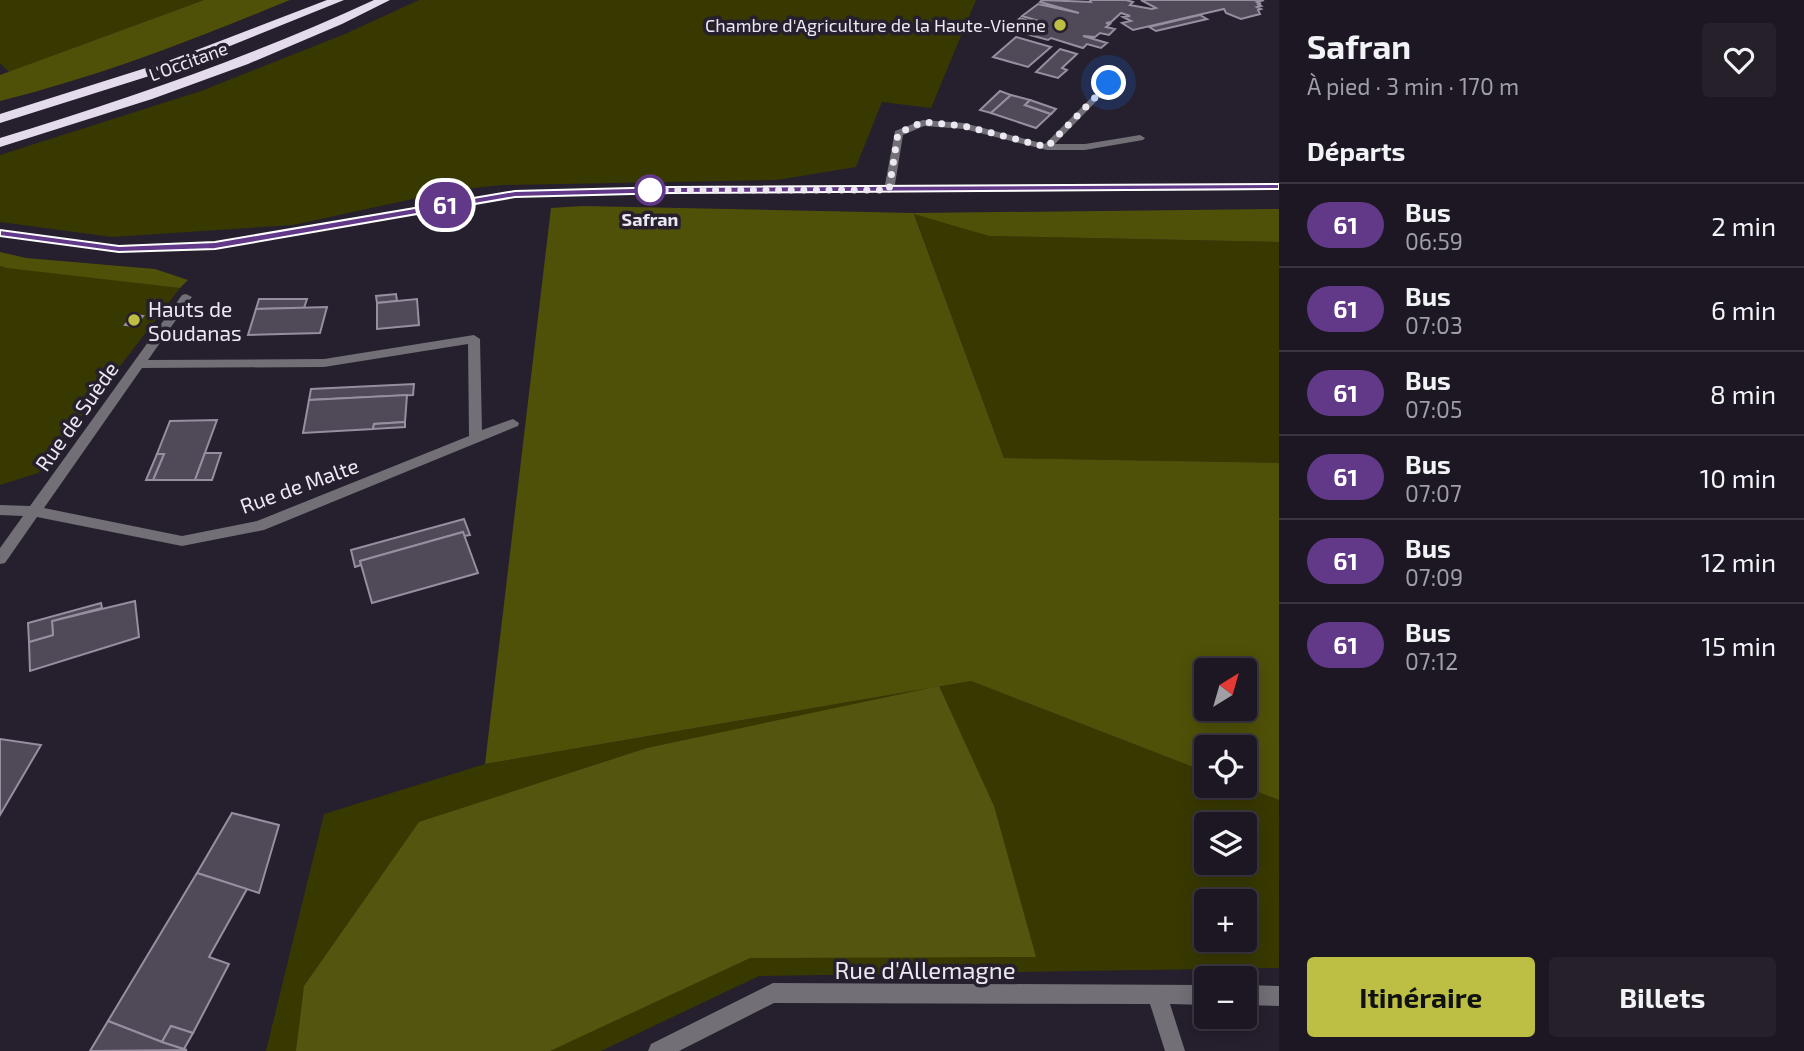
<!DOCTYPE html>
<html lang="fr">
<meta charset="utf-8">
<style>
:root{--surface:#1c1722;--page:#25202a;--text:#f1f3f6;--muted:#a09fa5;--line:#3a3640;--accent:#bcbf43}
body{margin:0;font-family:"Exo 2",sans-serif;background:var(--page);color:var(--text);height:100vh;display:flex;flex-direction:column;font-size:26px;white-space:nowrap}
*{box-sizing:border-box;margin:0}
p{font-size:23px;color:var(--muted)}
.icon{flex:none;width:38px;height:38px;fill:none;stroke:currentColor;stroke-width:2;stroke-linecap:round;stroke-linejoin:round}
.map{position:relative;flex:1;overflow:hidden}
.details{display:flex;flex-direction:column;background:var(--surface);width:525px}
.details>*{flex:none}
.badge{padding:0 14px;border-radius:23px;font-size:24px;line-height:46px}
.needle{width:46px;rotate:37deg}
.tools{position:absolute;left:1194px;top:658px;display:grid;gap:14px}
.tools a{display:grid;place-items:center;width:63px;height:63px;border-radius:7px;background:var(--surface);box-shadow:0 4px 18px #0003,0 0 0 2px var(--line);font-size:35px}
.you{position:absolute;width:35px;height:35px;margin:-18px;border:5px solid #fff;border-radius:50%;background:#1a73e8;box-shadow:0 0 0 10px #1a73e833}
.map>.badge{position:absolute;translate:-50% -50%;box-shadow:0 0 0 4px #fff}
h2{padding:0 28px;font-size:26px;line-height:63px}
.round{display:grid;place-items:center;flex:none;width:74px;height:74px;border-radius:7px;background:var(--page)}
.summary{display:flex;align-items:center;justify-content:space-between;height:119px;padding:0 28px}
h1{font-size:33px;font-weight:700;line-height:52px}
.action{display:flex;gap:14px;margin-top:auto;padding:14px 28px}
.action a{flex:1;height:80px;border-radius:7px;background:var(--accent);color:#111;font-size:28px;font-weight:700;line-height:80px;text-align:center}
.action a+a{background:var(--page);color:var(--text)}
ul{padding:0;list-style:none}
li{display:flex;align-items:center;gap:21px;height:84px;padding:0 28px;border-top:2px solid var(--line)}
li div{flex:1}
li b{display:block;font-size:26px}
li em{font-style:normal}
li .badge{min-width:77px;font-weight:700;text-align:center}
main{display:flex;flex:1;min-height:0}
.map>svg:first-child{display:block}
</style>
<main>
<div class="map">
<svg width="1279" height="1051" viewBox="0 0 1279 1051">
<rect width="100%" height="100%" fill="#261f2d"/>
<g fill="#383901" fill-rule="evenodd">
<polygon points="0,0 204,0 9,72 0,63"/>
<polygon points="419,0 976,0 931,108 882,102 856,167 777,180 502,185 454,190 293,225 112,237 0,222 0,155 201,91 345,34"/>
<polygon points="914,213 989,236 1279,242 1279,463 1004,458"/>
<polygon points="0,266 180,288 38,473 0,485"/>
<path d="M971,681l235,91v14h36l37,14v168l-520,8 -158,75h-335l58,-237 161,-50zM1206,824h38v39h-38zM1206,901h38v39h-38z"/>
</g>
<g fill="#505108" fill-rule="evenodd">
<path d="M204,0h86c-95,39 -191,77 -290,101v-26z"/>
<path d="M583,206l331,7 365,-4v33l-290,-6 -75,-22 90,244 275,5v337l-37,-14 2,-39h-38v25l-235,-91 -486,83 66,-556zM1206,670h38v39h-38z"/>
<polygon points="0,252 26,258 155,269 188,280 180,288 7,268 0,266"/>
</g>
<polygon fill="#54550e" points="939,686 994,806 1036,957 750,958 550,1051 296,1051 304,986 419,822 647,748"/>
<g fill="#504958" stroke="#978fa0" stroke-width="2">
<polygon points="1042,0 1091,2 1090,0 1126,0 1133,2 1130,5 1152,9 1156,8 1141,0 1264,0 1257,2 1261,4 1257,4 1261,6 1257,7 1261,9 1258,10 1260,14 1241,19 1226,13 1224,9 1133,30 1122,23 1131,21 1123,17 1130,16 1121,13 1111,22 1106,23 1110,24 1106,27 1115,29 1109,35 1100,33 1095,37 1083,36 1107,43 1101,48 1087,44 1083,48 1051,38 1048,40 1008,29 1020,18 1040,24 1042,22 1022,16 1038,4 1079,13 1040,2"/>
<polygon points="1200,15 1207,19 1156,31 1149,27"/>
<polygon points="1016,37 1051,47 1028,67 993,57"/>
<polygon points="1060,49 1077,54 1062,68 1067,70 1058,78 1036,72"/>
<polygon points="1000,91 1011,95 991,113 980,110"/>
<polygon points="1011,95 1030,100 1025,105 1051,114 1036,128 991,113"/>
<polygon points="1030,100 1056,109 1051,114 1025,105"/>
<polygon points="396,294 397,301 377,303 376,296"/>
<polygon points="259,299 307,299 304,308 256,309"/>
<polygon points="417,299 419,325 377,329 377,303"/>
<polygon points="327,307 320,333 248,335 256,309"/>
<polygon points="133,315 143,316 135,326 125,325"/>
<polygon points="414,384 413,395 309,400 311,389"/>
<polygon points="407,395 405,422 374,424 373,429 303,433 309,400"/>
<polygon points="217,420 195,480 153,480 164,454 157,454 170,421"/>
<polygon points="405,422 405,427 373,429 374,424"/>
<polygon points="205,453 221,453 212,480 195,480"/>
<polygon points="157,454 164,454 153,480 146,480"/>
<polygon points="464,519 470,535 464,536 463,532 360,561 361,565 355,567 351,550"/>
<polygon points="463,532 478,573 372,603 360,561"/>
<polygon points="135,601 139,637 30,671 29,642 53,635 52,621"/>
<polygon points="101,603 102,608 52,621 53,635 29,642 28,623"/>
<polygon points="0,739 41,745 0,815"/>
<polygon points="232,813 279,825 259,893 197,873"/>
<polygon points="197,873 247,889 209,957 229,964 193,1033 171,1026 162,1042 108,1021"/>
<polygon points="108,1021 162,1042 187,1050 90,1051"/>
<polygon points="171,1026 193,1033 184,1049 162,1042"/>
</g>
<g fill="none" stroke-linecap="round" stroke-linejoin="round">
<polygon fill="#726f76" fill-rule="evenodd" points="1109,80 1112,81 1112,85 1055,144 1085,144 1140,135 1145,138 1143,140 1085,150 1047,150 964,129 924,126 903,135 894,190 889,193 884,190 895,131 923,120 964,123 1045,144"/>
<g fill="#726f76" fill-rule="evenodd">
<path d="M186,294l6,3 -44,63 176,-1 150,-24 6,4 2,91 31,-11 6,4 -1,3 -254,104 -82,16 -145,-29 -32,46 -5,1v-16l23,-32 -23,-1v-10l30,1 152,-211zM468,344l1,92 -212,85 -75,15 -138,-28 98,-140 182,-1z"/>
<polygon points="773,983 1206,985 1206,1005 1170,1004 1185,1051 1165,1051 1150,1004 774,1003 679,1051 648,1051 651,1044"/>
<polygon points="1244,985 1279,986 1279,1006 1244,1005"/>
</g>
<polygon fill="#a09aa6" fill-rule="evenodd" points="1279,184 1279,190 671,193 515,197 215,248 119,252 0,236 0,230 119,246 215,242 515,191 671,187"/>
<g fill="#e4dbed" fill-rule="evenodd">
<polygon points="327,0 344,0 178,67 0,123 0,114 168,61"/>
<path d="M374,0h16l-48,24 -94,40 -96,35 -152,48v-9c128,-39 253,-82 374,-138z"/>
</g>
</g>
<polygon fill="#623888" stroke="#fff" stroke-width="2" points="1279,184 1279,189 671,193 515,197 215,249 119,252 0,236 0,230 119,246 215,242 515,191 671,187"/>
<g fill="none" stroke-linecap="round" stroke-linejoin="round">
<polyline stroke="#ece8f1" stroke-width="7" stroke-dasharray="0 12.6" points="650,190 645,190 889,190 898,133 923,122 964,126 1047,147 1109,83"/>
</g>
<g fill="#bcbf43" stroke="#261f2d" stroke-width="2.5">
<circle cx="1060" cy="25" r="7"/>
<circle cx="134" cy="320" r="7"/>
</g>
<circle fill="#fff" stroke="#623888" stroke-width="3.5" cx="650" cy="190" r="14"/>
<g text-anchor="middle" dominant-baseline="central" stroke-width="7" stroke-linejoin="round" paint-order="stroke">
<g font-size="18" fill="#ece8f1" stroke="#261f2d" text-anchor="end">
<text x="1046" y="25">Chambre d'Agriculture de la Haute-Vienne</text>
</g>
<g font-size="18" fill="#ece8f1" stroke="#261f2d">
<text transform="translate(188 61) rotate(-20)">L'Occitane</text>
</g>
<g font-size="18" font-weight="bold" fill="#ece8f1" stroke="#261f2d">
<text x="650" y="219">Safran</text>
</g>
<g font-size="21" fill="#ece8f1" stroke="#261f2d" text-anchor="start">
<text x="148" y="308">Hauts de<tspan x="148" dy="24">Soudanas</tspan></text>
</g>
<g font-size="21" fill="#ece8f1" stroke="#261f2d">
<text transform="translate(76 416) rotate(-55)">Rue de Suède</text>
<text transform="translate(299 485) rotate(-20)">Rue de Malte</text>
</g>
<g font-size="24" fill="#ece8f1" stroke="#261f2d">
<text x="925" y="969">Rue d'Allemagne</text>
</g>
</g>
</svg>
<div class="tools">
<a><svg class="needle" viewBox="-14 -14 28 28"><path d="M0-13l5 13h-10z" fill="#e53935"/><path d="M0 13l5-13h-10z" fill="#a09fa5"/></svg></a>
<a><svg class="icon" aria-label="locate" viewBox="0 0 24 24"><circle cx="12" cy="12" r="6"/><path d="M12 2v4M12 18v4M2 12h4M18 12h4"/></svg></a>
<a><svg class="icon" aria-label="layers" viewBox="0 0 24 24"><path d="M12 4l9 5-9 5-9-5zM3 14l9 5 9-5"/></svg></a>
<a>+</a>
<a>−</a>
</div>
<div class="you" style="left:1109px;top:83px"></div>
<b class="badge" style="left:445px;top:205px;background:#623888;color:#fff">61</b>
</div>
<section class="details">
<div class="summary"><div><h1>Safran</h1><p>À pied · 3 min · 170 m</p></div><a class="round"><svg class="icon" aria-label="heart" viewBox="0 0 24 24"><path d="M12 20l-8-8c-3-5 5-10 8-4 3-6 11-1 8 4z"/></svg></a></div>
<h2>Départs</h2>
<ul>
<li><span class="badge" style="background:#623888;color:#fff">61</span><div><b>Bus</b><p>06:59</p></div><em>2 min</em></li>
<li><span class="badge" style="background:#623888;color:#fff">61</span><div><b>Bus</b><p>07:03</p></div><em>6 min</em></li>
<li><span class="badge" style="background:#623888;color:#fff">61</span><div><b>Bus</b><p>07:05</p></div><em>8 min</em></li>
<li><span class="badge" style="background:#623888;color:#fff">61</span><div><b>Bus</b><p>07:07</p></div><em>10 min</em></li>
<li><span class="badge" style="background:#623888;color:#fff">61</span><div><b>Bus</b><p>07:09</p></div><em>12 min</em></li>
<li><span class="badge" style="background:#623888;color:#fff">61</span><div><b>Bus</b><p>07:12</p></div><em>15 min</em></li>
</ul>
<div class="action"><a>Itinéraire</a><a>Billets</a></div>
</section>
</main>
